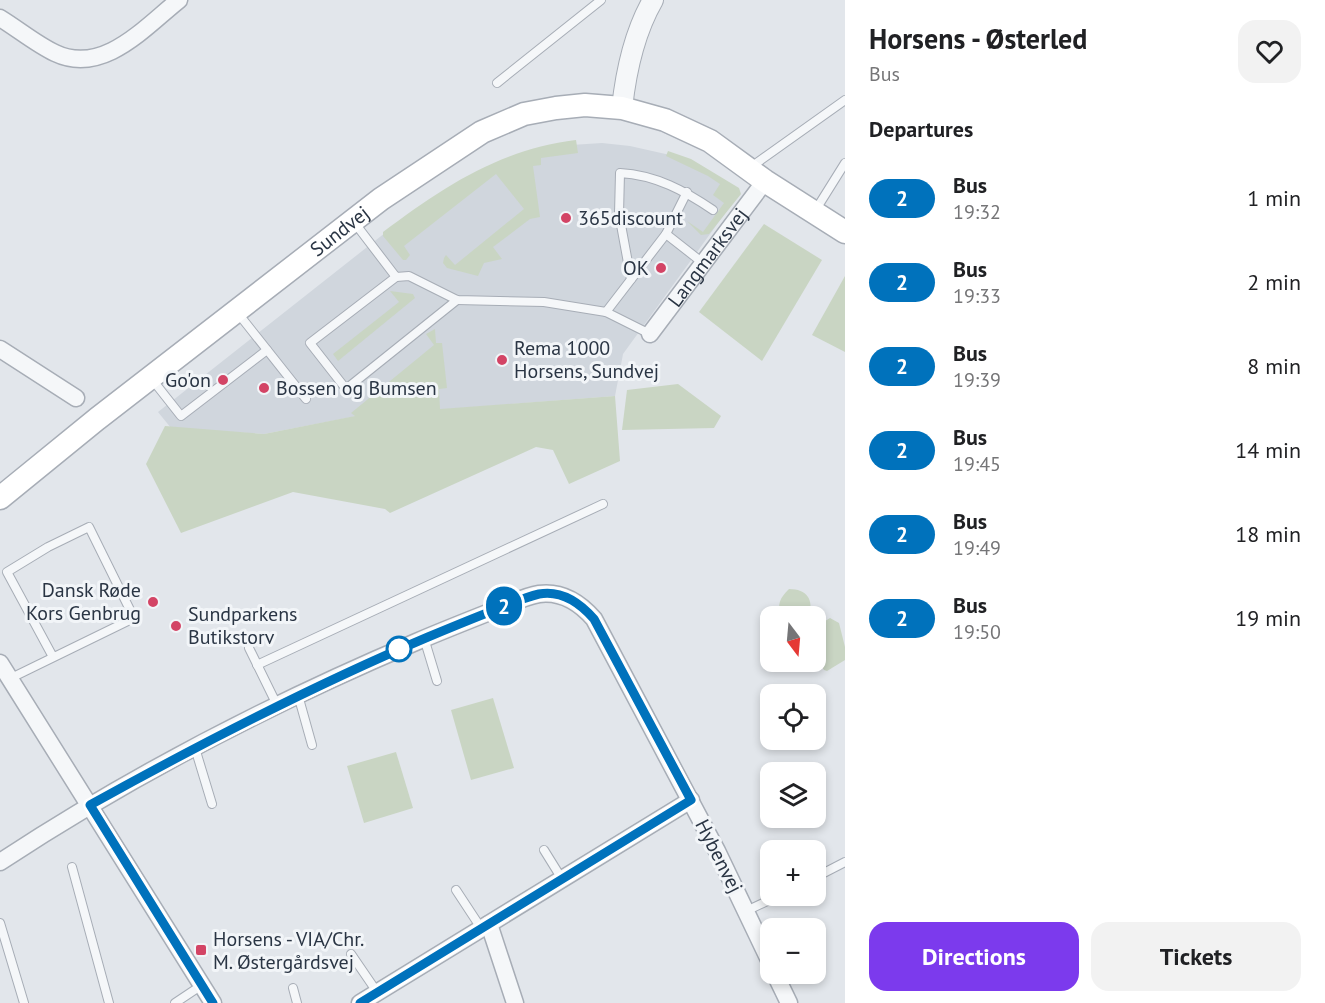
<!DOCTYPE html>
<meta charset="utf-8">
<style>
:root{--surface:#fff;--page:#f2f2f2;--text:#202124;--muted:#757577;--accent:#7c3aed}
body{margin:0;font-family:"PT Sans",sans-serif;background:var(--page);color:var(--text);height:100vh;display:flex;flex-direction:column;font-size:22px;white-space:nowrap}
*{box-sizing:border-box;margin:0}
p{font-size:20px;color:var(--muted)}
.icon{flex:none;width:33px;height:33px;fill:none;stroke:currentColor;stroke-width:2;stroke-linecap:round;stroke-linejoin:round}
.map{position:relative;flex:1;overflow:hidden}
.details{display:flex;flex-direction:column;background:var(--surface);width:480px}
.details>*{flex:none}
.badge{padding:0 12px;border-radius:20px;font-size:21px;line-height:39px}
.needle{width:39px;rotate:164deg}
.tools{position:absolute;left:760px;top:606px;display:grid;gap:12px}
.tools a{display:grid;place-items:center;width:66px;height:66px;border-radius:12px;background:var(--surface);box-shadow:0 3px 9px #0003;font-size:30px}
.map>.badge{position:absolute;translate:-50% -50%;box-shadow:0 0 0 3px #fff}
h2{padding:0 24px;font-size:22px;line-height:54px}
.round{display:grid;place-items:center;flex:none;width:63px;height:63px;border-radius:18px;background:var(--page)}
.headline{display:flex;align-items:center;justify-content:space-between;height:102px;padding:0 24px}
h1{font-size:28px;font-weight:600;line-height:45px}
.cta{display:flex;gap:12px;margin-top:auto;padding:12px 24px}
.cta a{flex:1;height:69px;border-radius:18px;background:var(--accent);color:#fff;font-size:24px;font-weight:600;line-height:69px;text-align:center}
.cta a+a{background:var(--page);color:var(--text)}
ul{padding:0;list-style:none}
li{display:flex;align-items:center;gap:18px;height:84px;padding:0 24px}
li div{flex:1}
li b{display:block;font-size:22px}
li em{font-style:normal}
li .badge{min-width:66px;font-weight:700;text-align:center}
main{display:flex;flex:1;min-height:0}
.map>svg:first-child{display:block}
</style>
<main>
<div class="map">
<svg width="845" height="1003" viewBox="0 0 845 1003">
<rect width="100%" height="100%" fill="#e2e6eb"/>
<polygon fill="#d0d6dd" points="602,143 630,146 670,155 730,187 734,201 623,354 615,396 357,416 264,434 171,428 158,412 390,229 436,196 571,145"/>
<g fill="#c9d5c3">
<path d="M576,140l2,13 -37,5v7l-8,1 7,51 -10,2 -37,28 9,12 -18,4 -6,13 -31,-8 -4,-5 1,-5 2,-3 9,10 69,-56 -28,-35 -92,72 6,9 -4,5h-3l-20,-24v-4c60,-45 117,-83 193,-92z"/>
<polygon points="668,151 691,159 739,188 741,194 709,234 701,235 687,221 703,232 724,203 713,195 720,184 708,176 666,156"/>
<polygon points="764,224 822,260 762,361 699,312"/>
<polygon points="845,276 845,352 812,335"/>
<polygon points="390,291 413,294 415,298 338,361 333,354 399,302"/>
<polygon points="435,329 436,343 442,343 447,388 439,389 440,409 615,396 620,461 569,484 553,450 536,447 390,513 385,509 293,492 181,533 146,464 165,426 264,434 355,416 351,413 434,345 426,334"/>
<polygon points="678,384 721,416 714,428 622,430 627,390"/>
<path d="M789,589c18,0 25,11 20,27h-27c-6,-11 -2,-18 7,-27z"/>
<polygon points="830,618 839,623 845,647 845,660 827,671 824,670 816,657 816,627 821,628 822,623"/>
<polygon points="493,698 514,768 471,780 451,710"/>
<polygon points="396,752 413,808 364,823 347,766"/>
</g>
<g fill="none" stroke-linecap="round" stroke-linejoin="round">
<defs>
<g id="service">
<polyline points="497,83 601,0"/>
<polyline points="751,167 845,100"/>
<polyline points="815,211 845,163"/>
<polyline points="354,222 396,277 409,276 457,300 544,302 606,312 650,334"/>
<polyline points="666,234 703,263"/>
<polyline points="396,277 310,343 346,389 457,300"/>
<path d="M631,279l-12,-65 1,-41c36,2 65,18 93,37"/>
<polyline points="237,312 306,399"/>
<polyline points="606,312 666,234 687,192"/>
<polyline points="151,378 181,416 267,350"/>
<polyline points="424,638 437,681"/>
<polyline points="249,648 277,705"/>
<polyline points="257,665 603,504"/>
<polyline points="9,679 134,618 89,527 48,547 7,572 53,657"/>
<polyline points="298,695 312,745"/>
<polyline points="195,748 212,804"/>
<polyline points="544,850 562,879"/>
<polyline points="72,867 109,1003"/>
<polyline points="816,877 845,862"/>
<polyline points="456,890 481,928"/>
<polyline points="746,911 778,896"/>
<polyline points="0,923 24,1003"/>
<polyline points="351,954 377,992"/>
<polyline points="293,988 297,1003"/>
<polyline points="175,1003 202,985"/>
</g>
<g id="minor">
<path d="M0,18c18,11 36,26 55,35 48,23 90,-26 124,-53"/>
<path id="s1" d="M650,334l115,-153"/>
<polyline points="0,349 76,398"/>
<polyline points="0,663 213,1003"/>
<path d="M0,862c131,-86 272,-159 416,-220 28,-12 56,-23 84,-34 12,-5 26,-12 39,-14 23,-3 41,9 55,25l123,232 54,113"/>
<polyline points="489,924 515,1003"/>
<polyline points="775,974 789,1003"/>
<polyline points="360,1003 691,800"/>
</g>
<path id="tertiary" d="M622,108c4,-37 12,-75 31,-108"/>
<g id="secondary">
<path id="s2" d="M0,498l97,-79 284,-220 101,-67 42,-18 32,-6 29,-3 37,3 43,12 45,21 55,40 80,51"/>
</g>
</defs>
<use href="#service" stroke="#a7adb6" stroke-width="10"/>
<use href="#minor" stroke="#a7adb6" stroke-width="19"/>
<use href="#tertiary" stroke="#a7adb6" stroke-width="22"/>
<use href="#secondary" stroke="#a7adb6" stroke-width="25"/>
<use href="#service" stroke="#f5f7f9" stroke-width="8"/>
<use href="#minor" stroke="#f5f7f9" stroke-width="16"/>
<use href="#tertiary" stroke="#f5f7f9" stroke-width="20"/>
<use href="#secondary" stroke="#fff" stroke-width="22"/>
</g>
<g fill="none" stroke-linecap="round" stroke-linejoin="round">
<defs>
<path id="line" d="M213,1003l-123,-198c110,-61 222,-119 338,-168 24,-10 48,-20 72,-29 12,-5 26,-11 39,-14 22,-4 41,9 55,25l97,181 -331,203"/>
</defs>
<use href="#line" stroke="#fff" stroke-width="14"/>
<use href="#line" stroke="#0072bc" stroke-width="9"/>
</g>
<g fill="#d34465" stroke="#f2f5f8" stroke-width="2">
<circle cx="566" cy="218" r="6"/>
<circle cx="661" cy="268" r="6"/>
<circle cx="502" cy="360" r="6"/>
<circle cx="223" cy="380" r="6"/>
<circle cx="264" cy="388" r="6"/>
<circle cx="153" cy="602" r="6"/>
<circle cx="176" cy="626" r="6"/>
<rect x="195" y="944" width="12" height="12" rx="3"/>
</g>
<circle fill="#fff" stroke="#0072bc" stroke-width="3" cx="399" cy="649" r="12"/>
<g text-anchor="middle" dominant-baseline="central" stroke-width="6" stroke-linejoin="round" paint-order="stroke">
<g font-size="20" fill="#2a3544" stroke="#f2f5f8" text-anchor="start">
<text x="578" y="218">365discount</text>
<text x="649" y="268" text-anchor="end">OK</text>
<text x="514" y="348">Rema 1000<tspan x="514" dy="23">Horsens, Sundvej</tspan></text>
<text x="211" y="380" text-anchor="end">Go'on</text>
<text x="276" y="388">Bossen og Bumsen</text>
<text x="141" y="590" text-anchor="end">Dansk Røde<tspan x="141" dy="23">Kors Genbrug</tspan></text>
<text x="188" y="614">Sundparkens<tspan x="188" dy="23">Butikstorv</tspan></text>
<text x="213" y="939">Horsens - VIA/Chr.<tspan x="213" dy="23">M. Østergårdsvej</tspan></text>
</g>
<g font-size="20" fill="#2a3544" stroke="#f2f5f8">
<text stroke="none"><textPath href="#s2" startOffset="432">Sundvej</textPath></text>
<text stroke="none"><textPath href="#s1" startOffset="96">Langmarksvej</textPath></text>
<text transform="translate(719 856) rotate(63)">Hybenvej</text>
</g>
</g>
</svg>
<div class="tools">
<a><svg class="needle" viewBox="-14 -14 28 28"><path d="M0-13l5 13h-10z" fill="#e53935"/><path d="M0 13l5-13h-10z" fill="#757577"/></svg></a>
<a><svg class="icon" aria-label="locate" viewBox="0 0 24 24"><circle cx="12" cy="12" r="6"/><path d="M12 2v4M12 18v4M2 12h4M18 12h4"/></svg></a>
<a><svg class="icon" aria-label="layers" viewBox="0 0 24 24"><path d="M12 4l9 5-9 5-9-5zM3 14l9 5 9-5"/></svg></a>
<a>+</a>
<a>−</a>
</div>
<b class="badge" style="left:504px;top:606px;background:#0072bc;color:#fff">2</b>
</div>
<section class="details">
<div class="headline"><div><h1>Horsens - Østerled</h1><p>Bus</p></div><a class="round"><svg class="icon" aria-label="heart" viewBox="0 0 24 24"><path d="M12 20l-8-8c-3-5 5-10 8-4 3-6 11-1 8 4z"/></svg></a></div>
<h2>Departures</h2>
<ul>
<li><span class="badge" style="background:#0072bc;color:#fff">2</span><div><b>Bus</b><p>19:32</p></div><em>1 min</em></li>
<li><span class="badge" style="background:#0072bc;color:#fff">2</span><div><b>Bus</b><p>19:33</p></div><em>2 min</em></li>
<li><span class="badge" style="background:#0072bc;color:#fff">2</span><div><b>Bus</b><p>19:39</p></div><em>8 min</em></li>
<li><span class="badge" style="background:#0072bc;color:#fff">2</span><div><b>Bus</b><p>19:45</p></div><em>14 min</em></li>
<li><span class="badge" style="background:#0072bc;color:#fff">2</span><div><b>Bus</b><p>19:49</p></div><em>18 min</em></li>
<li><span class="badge" style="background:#0072bc;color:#fff">2</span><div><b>Bus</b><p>19:50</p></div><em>19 min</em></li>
</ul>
<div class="cta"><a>Directions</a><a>Tickets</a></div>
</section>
</main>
